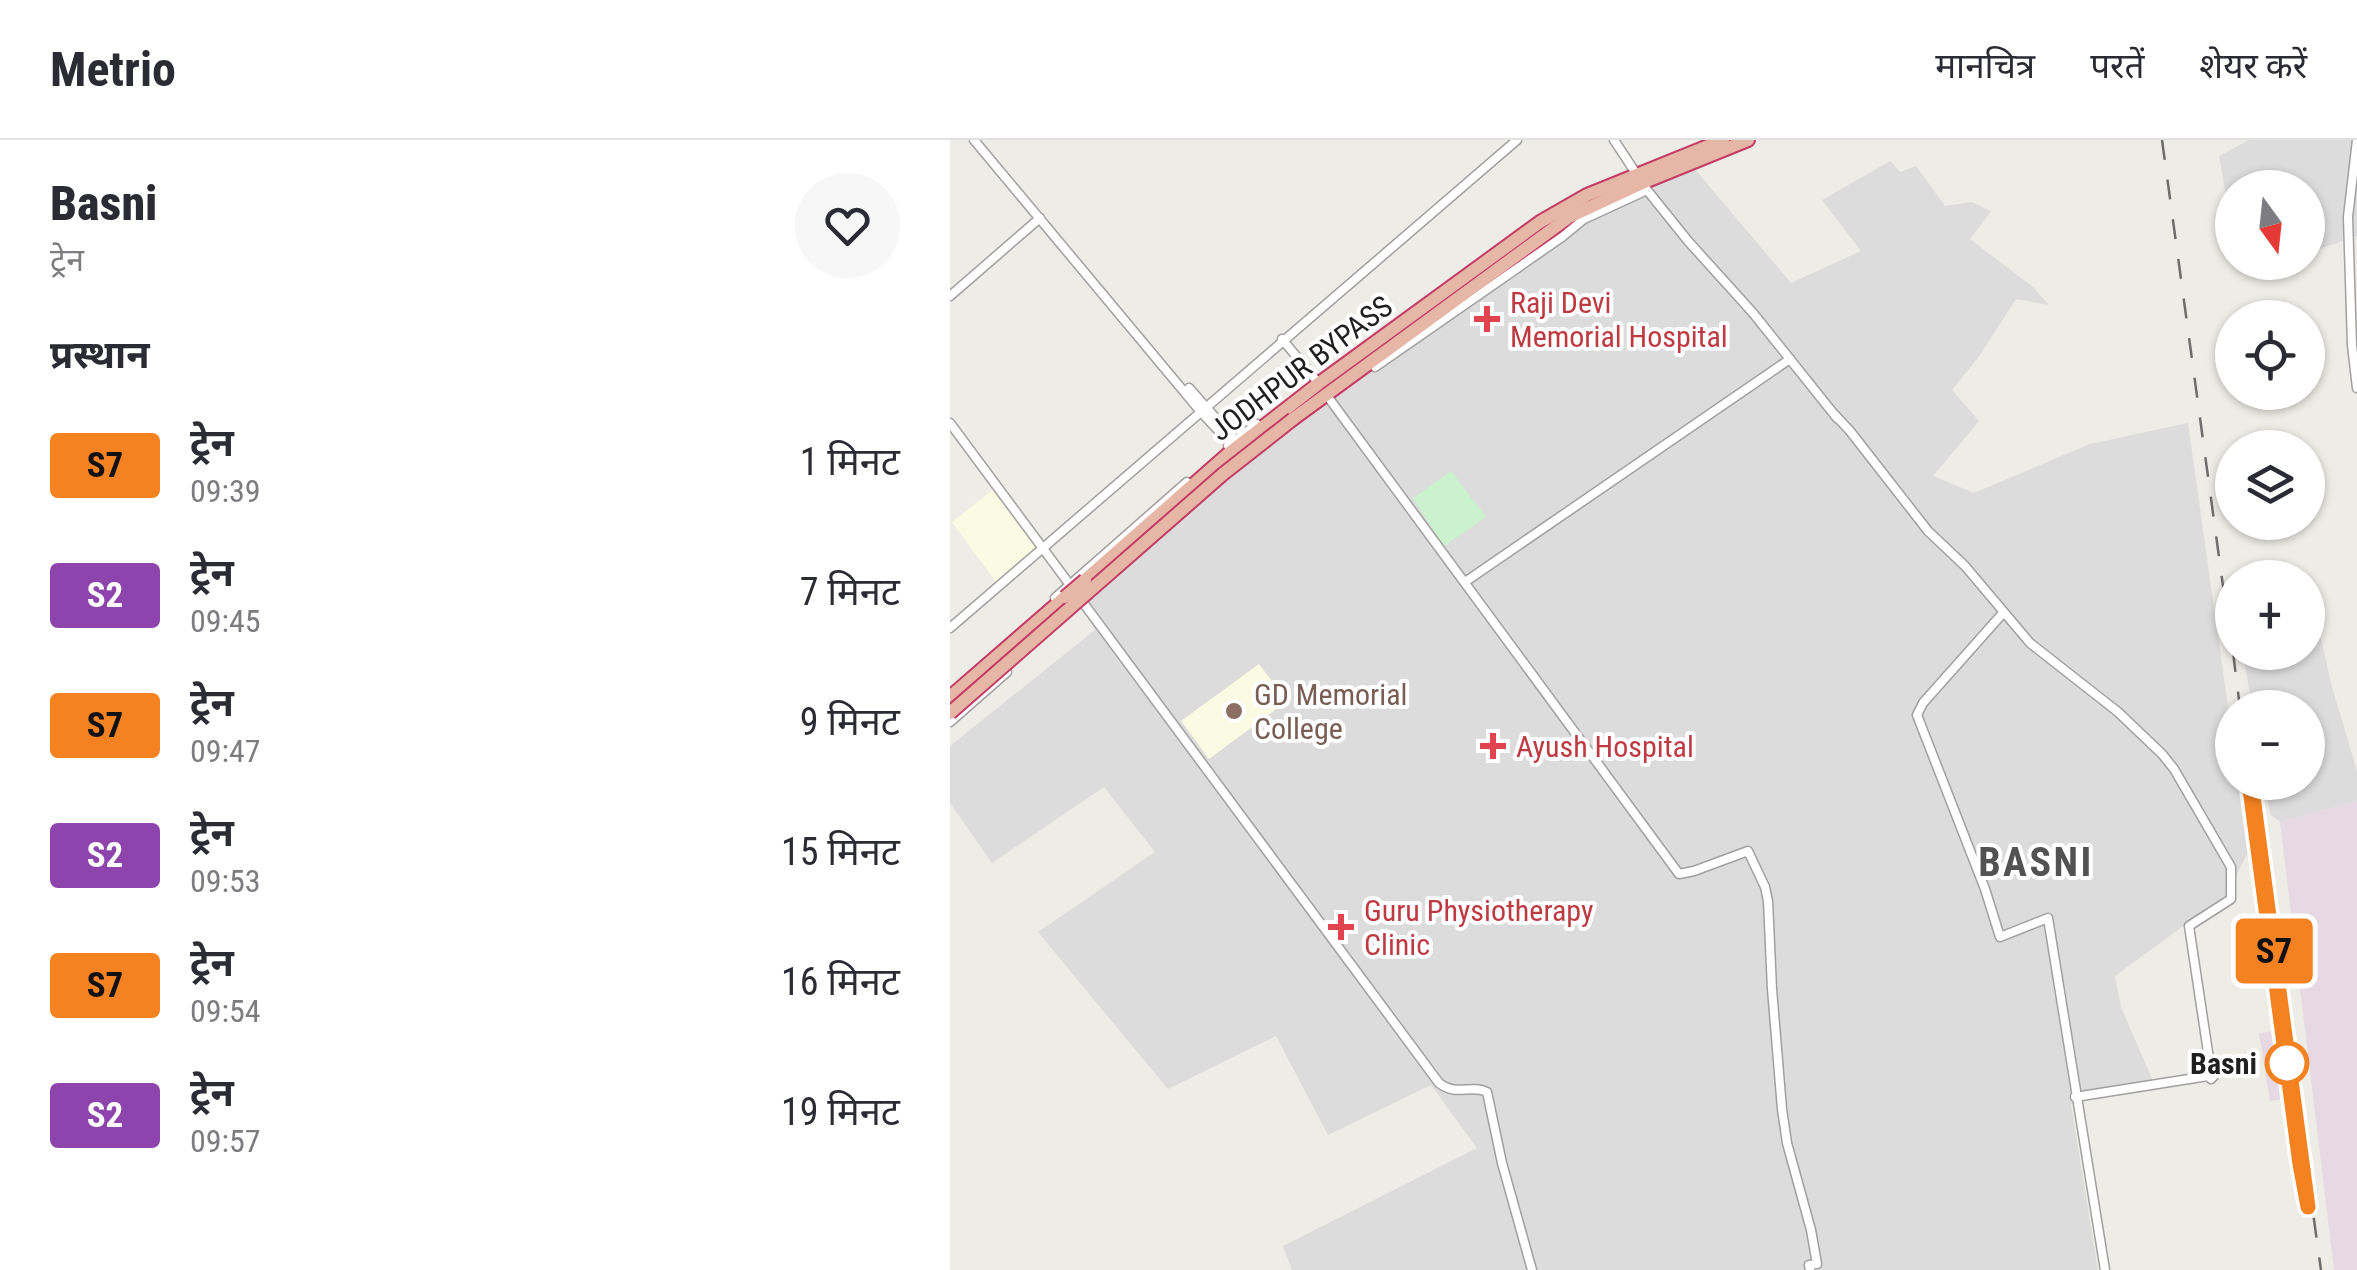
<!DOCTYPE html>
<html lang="hi">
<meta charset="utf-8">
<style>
:root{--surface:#fff;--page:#f7f7f7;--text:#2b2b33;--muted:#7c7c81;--line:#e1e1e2}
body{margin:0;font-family:"Roboto Condensed","Noto Sans Devanagari",sans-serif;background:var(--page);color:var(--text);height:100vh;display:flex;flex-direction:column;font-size:38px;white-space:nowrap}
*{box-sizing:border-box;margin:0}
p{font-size:32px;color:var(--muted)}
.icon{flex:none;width:55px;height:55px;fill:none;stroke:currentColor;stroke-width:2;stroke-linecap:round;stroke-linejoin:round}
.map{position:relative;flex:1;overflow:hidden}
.drawer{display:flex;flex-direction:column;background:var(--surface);width:950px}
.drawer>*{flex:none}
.badge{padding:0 20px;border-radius:8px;font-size:35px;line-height:65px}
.needle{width:65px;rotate:165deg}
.buttons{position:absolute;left:1265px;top:30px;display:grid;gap:20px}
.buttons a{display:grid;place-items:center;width:110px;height:110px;border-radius:50%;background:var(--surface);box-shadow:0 2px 8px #0004;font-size:50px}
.map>.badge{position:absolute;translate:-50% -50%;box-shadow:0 0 0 5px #fff}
h2{padding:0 50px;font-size:38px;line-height:90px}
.round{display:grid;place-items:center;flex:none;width:105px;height:105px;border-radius:52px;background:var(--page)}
.summary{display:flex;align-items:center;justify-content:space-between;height:170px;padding:0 50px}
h1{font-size:48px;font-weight:800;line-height:75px}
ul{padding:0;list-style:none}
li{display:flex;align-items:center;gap:30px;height:130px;padding:0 50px}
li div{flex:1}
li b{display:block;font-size:38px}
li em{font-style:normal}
li .badge{min-width:110px;font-weight:700;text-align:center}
header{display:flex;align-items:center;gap:60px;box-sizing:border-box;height:140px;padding:0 50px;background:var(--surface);border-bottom:2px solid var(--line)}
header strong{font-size:48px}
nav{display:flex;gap:55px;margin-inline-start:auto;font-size:35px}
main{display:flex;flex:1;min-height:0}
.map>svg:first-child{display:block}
</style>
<header>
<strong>Metrio</strong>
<nav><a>मानचित्र</a><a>परतें</a><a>शेयर करें</a></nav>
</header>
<main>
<section class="drawer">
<div class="summary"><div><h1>Basni</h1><p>ट्रेन</p></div><a class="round"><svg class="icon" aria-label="heart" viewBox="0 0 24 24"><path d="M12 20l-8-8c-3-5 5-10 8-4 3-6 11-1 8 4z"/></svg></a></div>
<h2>प्रस्थान</h2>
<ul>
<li><span class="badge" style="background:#f58220;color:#111">S7</span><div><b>ट्रेन</b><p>09:39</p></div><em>1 मिनट</em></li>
<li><span class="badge" style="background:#8e44ad;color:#fff">S2</span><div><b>ट्रेन</b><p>09:45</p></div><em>7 मिनट</em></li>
<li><span class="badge" style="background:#f58220;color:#111">S7</span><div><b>ट्रेन</b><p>09:47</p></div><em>9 मिनट</em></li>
<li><span class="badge" style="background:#8e44ad;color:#fff">S2</span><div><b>ट्रेन</b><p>09:53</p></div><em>15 मिनट</em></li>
<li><span class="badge" style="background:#f58220;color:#111">S7</span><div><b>ट्रेन</b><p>09:54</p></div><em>16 मिनट</em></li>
<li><span class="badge" style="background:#8e44ad;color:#fff">S2</span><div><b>ट्रेन</b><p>09:57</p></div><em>19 मिनट</em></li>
</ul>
</section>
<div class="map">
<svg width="1407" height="1130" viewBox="0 0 1407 1130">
<rect width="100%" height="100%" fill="#eeece6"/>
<g fill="#dcdcdc">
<polygon points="1299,0 1407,0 1407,96 1358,113 1358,48 1282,48 1282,88 1269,16"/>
<polygon points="940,21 950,32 966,26 995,66 1022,62 1041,71 1020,99 1083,147 1099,165 1066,159 1030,215 1002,250 1029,281 983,336 1024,353 1140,304 1238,283 1282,595 1282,642 1289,643 1299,710 1277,754 1165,836 1171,867 1203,941 1121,964 1148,1130 342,1130 333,1106 527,1008 481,945 378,995 326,896 218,949 88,792 205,712 154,647 42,723 0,663 0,606 145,490 132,467 289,328 429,225 620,79 744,28 841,143 911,111 872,60"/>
<polygon points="1371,498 1382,547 1407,631 1407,661 1330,682 1320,674 1315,643 1358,642 1358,568 1302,567 1293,513 1358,512 1358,500"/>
</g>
<g fill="#e6d9e3">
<polygon points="1407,661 1407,1130 1384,1130 1330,682"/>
<polygon points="1325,891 1335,959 1320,961 1309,893"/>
</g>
<g fill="#fafbe2">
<polygon points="44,349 88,407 46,442 2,382"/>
<polygon points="309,524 337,561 259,619 231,581"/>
</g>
<polygon fill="#c9f2cd" points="501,331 536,377 494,406 463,358"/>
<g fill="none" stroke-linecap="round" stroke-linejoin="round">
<defs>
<g id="tertiary">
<polyline points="24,0 251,272 281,304"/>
<polyline points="664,0 697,50 738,101 803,173 887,278"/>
<polyline points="1407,0 1398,77 1402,205 1407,248"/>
<polyline points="0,156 90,78"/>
<polyline points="332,199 366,240"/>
<polyline points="425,227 612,97 634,79 697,50"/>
<polyline points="239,248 285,300"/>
<polyline points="378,257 729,734 744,731 798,711 815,747 818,761 822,849 832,969 837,1003 861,1090 867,1124 859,1125 860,1130"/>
<polyline points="885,275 900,291 978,391 1015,426 1080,503 1168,572 1212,614 1224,629 1281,727 1281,759 1239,786 1261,932"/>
<path d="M0,283l489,660c18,14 31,1 48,9l15,71 30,107"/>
<polyline points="278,306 307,284"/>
<polyline points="515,442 840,219"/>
<polyline points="105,458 237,342"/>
<polyline points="1053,473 973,563 967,575 1035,749 1050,797 1098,778 1155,1130"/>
<polyline points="0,488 567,0"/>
<polyline points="0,582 57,532"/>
<polyline points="1125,957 1258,936 1260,932 1264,936 1261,939 1258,936"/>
</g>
<g id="trunk">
<polyline points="343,279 619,77 692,43 798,0"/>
<polyline points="135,440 278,314 368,244 590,82 637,55 773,0"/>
<polyline points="0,557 115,457"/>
</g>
</defs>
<use href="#tertiary" stroke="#a0a0a0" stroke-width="11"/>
<use href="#trunk" stroke="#c43b66" stroke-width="16"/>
<use href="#tertiary" stroke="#fff" stroke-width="8"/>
<use href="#trunk" stroke="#e6b6a6" stroke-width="12"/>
<g stroke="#6d6d6d" stroke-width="2.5" stroke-dasharray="20 20" stroke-linecap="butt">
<polyline points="1212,0 1282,512"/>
<polyline points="1283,512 1290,568"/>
<polyline points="1303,642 1371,1130"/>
</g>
<defs>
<g id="trunk-bridge">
<polyline points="115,457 135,440"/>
<polyline points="0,573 273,334 343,279"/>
</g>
</defs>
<use href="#trunk-bridge" stroke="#c43b66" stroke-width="16" stroke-linecap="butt"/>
<use href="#trunk-bridge" stroke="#e6b6a6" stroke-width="12"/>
</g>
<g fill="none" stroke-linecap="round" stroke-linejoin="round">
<defs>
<polyline id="line" points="1300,649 1350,1024 1358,1067 1301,642"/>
</defs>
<use href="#line" stroke="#fff" stroke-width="22"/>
<use href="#line" stroke="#f58220" stroke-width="15"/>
</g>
<g fill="#e0444e" stroke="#fff" stroke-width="4">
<path d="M532 164h10v10h10v10h-10v10h-10v-10h-10v-10h10z"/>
<path d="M538 591h10v10h10v10h-10v10h-10v-10h-10v-10h10z"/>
<path d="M386 772h10v10h10v10h-10v10h-10v-10h-10v-10h10z"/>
</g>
<circle fill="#8d6e63" stroke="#fff" stroke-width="4" cx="284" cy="571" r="10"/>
<circle fill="#fff" stroke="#f58220" stroke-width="5" cx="1337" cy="923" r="20"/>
<g text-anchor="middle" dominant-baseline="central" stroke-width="8" stroke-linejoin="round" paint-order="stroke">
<g font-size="30" fill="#be3a42" stroke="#fff" text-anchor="start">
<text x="560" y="162">Raji Devi<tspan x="560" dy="34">Memorial Hospital</tspan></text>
<text x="566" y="606">Ayush Hospital</text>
<text x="414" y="770">Guru Physiotherapy<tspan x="414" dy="34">Clinic</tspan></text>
</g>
<g font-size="30" fill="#1f1f1f" stroke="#fff">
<text transform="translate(351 228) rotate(-37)">JODHPUR BYPASS</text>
</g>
<g font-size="30" fill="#785e54" stroke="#fff" text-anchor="start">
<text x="304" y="554">GD Memorial<tspan x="304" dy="34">College</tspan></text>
</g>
<g font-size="30" font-weight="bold" fill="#1f1f1f" stroke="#fff" text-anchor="end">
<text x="1307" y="923">Basni</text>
</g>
<g font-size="40" font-weight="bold" letter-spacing="2.5" fill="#525252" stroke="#fff">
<text x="1086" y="722">BASNI</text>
</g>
</g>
</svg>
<div class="buttons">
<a><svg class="needle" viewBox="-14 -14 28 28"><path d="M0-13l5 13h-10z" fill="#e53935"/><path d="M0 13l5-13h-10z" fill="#7c7c81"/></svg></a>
<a><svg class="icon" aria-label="locate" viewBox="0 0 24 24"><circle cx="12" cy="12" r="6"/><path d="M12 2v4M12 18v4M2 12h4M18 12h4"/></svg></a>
<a><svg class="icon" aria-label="layers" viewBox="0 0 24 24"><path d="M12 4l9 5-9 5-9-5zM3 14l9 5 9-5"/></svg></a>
<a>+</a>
<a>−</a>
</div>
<b class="badge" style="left:1324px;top:811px;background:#f58220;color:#111">S7</b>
</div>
</main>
